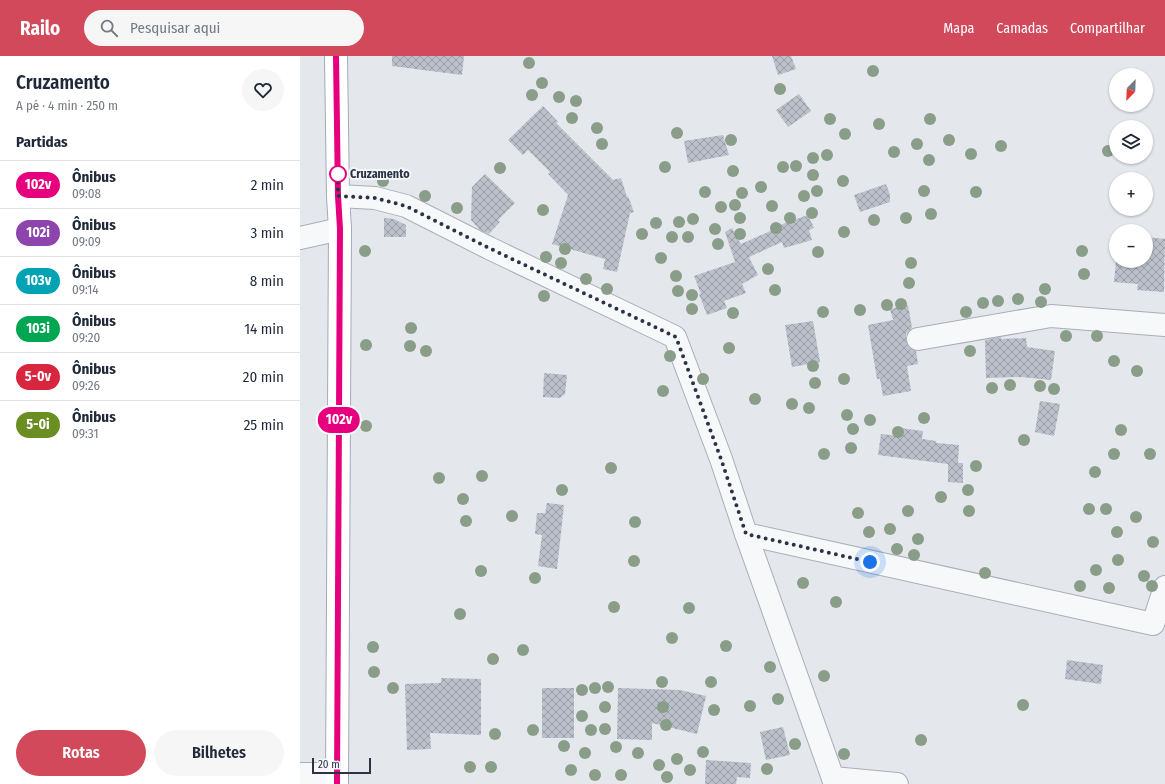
<!DOCTYPE html>
<html lang="pt">
<meta charset="utf-8">
<style>
:root{--surface:#fff;--page:#f6f6f7;--text:#1f2937;--muted:#747a83;--line:#e0e1e3;--accent:#d1495b}
body{margin:0;font-family:"Fira Sans Condensed",sans-serif;background:var(--page);color:var(--text);height:100vh;display:flex;flex-direction:column;font-size:15px;white-space:nowrap}
*{box-sizing:border-box;margin:0}
p{font-size:13px;color:var(--muted)}
.icon{flex:none;width:22px;height:22px;fill:none;stroke:currentColor;stroke-width:2;stroke-linecap:round;stroke-linejoin:round}
.map{position:relative;flex:1;overflow:hidden}
.panel{display:flex;flex-direction:column;background:var(--surface);width:300px}
.panel>*{flex:none}
.badge{padding:0 8px;border-radius:13px;font-size:14px;line-height:26px}
.needle{width:26px;rotate:203deg}
.controls{position:absolute;left:809px;top:12px;display:grid;gap:8px}
.controls a{display:grid;place-items:center;width:44px;height:44px;border-radius:50%;background:var(--surface);box-shadow:0 1px 3px #0004;font-size:20px}
.scale{position:absolute;left:12px;bottom:10px;width:59px;box-sizing:border-box;padding-left:4px;border:2px solid #2b3445;border-top:0;font-size:11px;line-height:14px;white-space:nowrap;color:#2b3445;-webkit-text-stroke:3px #f4f6f9;paint-order:stroke}
.you{position:absolute;width:20px;height:20px;margin:-10px;border:3px solid #fff;border-radius:50%;background:#1a73e8;box-shadow:0 0 0 6px #1a73e833}
.map>.badge{position:absolute;translate:-50% -50%;box-shadow:0 0 0 2px #fff}
h2{padding:0 16px;font-size:15px;line-height:36px}
.round{display:grid;place-items:center;flex:none;width:42px;height:42px;border-radius:21px;background:var(--page)}
.headline{display:flex;align-items:center;justify-content:space-between;height:68px;padding:0 16px}
h1{font-size:19px;font-weight:600;line-height:30px}
.button{display:flex;gap:8px;margin-top:auto;padding:8px 16px}
.button a{flex:1;height:46px;border-radius:24px;background:var(--accent);color:#fff;font-size:16px;font-weight:600;line-height:46px;text-align:center}
.button a+a{background:var(--page);color:var(--text)}
ul{padding:0;list-style:none}
li{display:flex;align-items:center;gap:12px;height:48px;padding:0 16px;border-top:1px solid var(--line)}
li div{flex:1}
li b{display:block;font-size:15px}
li em{font-style:normal}
li .badge{min-width:44px;font-weight:700;text-align:center}
header{display:flex;align-items:center;gap:24px;box-sizing:border-box;height:56px;padding:0 20px;background:var(--accent);color:#fff}
header strong{font-size:19px}
nav{display:flex;gap:22px;margin-inline-start:auto;font-size:14px}
.search{width:280px;height:36px;background:var(--page);display:flex;align-items:center;gap:10px;box-sizing:border-box;padding:0 14px;border-radius:22px;color:var(--muted);font-size:15px}
main{display:flex;flex:1;min-height:0}
.map>svg:first-child{display:block}
</style>
<header>
<strong>Railo</strong>
<div class="search"><svg class="icon" aria-label="search" viewBox="0 0 24 24"><circle cx="10" cy="10" r="6"/><path d="M15 15l6 6"/></svg>Pesquisar aqui</div>
<nav><a>Mapa</a><a>Camadas</a><a>Compartilhar</a></nav>
</header>
<main>
<section class="panel">
<div class="headline"><div><h1>Cruzamento</h1><p>A pé · 4 min · 250 m</p></div><a class="round"><svg class="icon" aria-label="heart" viewBox="0 0 24 24"><path d="M12 20l-8-8c-3-5 5-10 8-4 3-6 11-1 8 4z"/></svg></a></div>
<h2>Partidas</h2>
<ul>
<li><span class="badge" style="background:#e6007e;color:#fff">102v</span><div><b>Ônibus</b><p>09:08</p></div><em>2 min</em></li>
<li><span class="badge" style="background:#8e44ad;color:#fff">102i</span><div><b>Ônibus</b><p>09:09</p></div><em>3 min</em></li>
<li><span class="badge" style="background:#00a3b4;color:#fff">103v</span><div><b>Ônibus</b><p>09:14</p></div><em>8 min</em></li>
<li><span class="badge" style="background:#00a651;color:#fff">103i</span><div><b>Ônibus</b><p>09:20</p></div><em>14 min</em></li>
<li><span class="badge" style="background:#d7263d;color:#fff">5-0v</span><div><b>Ônibus</b><p>09:26</p></div><em>20 min</em></li>
<li><span class="badge" style="background:#6b8e23;color:#fff">5-0i</span><div><b>Ônibus</b><p>09:31</p></div><em>25 min</em></li>
</ul>
<div class="button"><a>Rotas</a><a>Bilhetes</a></div>
</section>
<div class="map">
<svg width="865" height="728" viewBox="0 0 865 728">
<defs>
<pattern id="building-cross-hatch" width="8" height="8" patternUnits="userSpaceOnUse"><rect width="8" height="8" fill="#bbc0ca"/><path d="M0 0l8 8M0 8l8-8" fill="none" stroke="#989da6"/></pattern>
</defs>
<rect width="100%" height="100%" fill="#e4e7ec"/>
<g fill="url(#building-cross-hatch)">
<polygon points="92,0 164,0 162,19 92,10"/>
<polygon points="472,0 491,0 496,13 478,19"/>
<polygon points="499,38 511,55 488,71 476,54"/>
<polygon points="243,50 258,66 256,67 313,124 321,122 327,141 328,140 334,156 330,157 317,216 303,213 305,203 252,188 268,139 248,118 250,116 228,94 223,99 208,84"/>
<polygon points="423,79 429,99 388,107 384,85"/>
<polygon points="185,118 215,147 198,164 200,166 189,178 180,174 171,164 172,131"/>
<polygon points="586,128 590,139 590,146 560,156 554,139"/>
<polygon points="508,159 514,172 509,174 512,184 484,192 482,186 449,201 458,219 442,228 446,237 424,245 427,252 407,259 399,238 401,238 394,220 435,206 425,176 432,172 441,188 477,172 477,170"/>
<polygon points="84,162 94,163 106,169 106,181 84,181"/>
<polygon points="846,181 865,183 864,236 837,234 838,228 814,226 816,205 846,205"/>
<polygon points="608,249 612,272 606,278 606,285 609,291 616,295 618,308 607,310 611,335 583,340 580,323 577,323 568,269 593,264 590,253"/>
<polygon points="513,265 520,306 492,311 485,269"/>
<polygon points="701,281 701,283 726,282 727,291 755,295 751,324 721,321 686,322 685,284"/>
<polygon points="244,317 267,319 265,338 260,342 243,341"/>
<polygon points="740,345 760,348 754,380 735,376"/>
<polygon points="600,372 623,375 622,383 636,385 636,387 659,389 658,407 663,407 663,427 648,426 648,408 578,399 581,378 600,380"/>
<polygon points="247,447 264,449 257,513 238,510 242,479 235,478 237,457 245,457"/>
<polygon points="767,604 803,609 801,628 765,623"/>
<polygon points="141,622 181,623 181,679 130,677 131,693 107,694 105,628 141,627"/>
<rect x="242" y="632" width="32" height="50"/>
<polygon points="318,632 380,634 406,640 397,678 352,667 352,684 317,683"/>
<polygon points="483,671 490,699 466,704 460,676"/>
<polygon points="406,704 451,707 450,722 437,721 436,728 405,728"/>
</g>
<g fill="none" stroke-linecap="round" stroke-linejoin="round">
<defs>
<g id="minor">
<polyline points="38,140 75,142 106,150 189,192 375,281 421,403 446,478 535,728"/>
<polyline points="0,182 40,173"/>
<polyline points="618,283 751,260 865,269"/>
<polyline points="446,478 853,568 865,531"/>
<polyline points="0,718 37,718"/>
<polyline points="533,722 597,728"/>
</g>
<polyline id="major" points="36,0 38,140 40,173 37,728"/>
</defs>
<use href="#minor" stroke="#a9aeb7" stroke-width="24"/>
<use href="#major" stroke="#a3abb8" stroke-width="24"/>
<use href="#minor" stroke="#f7f8fa" stroke-width="22"/>
<use href="#major" stroke="#fff" stroke-width="22"/>
</g>
<g fill="#899d89">
<circle cx="229" cy="7" r="6"/>
<circle cx="573" cy="15" r="6"/>
<circle cx="242" cy="27" r="6"/>
<circle cx="480" cy="33" r="6"/>
<circle cx="232" cy="39" r="6"/>
<circle cx="259" cy="41" r="6"/>
<circle cx="276" cy="45" r="6"/>
<circle cx="272" cy="62" r="6"/>
<circle cx="530" cy="63" r="6"/>
<circle cx="630" cy="63" r="6"/>
<circle cx="579" cy="68" r="6"/>
<circle cx="297" cy="72" r="6"/>
<circle cx="377" cy="77" r="6"/>
<circle cx="545" cy="78" r="6"/>
<circle cx="431" cy="84" r="6"/>
<circle cx="649" cy="84" r="6"/>
<circle cx="302" cy="88" r="6"/>
<circle cx="617" cy="88" r="6"/>
<circle cx="701" cy="90" r="6"/>
<circle cx="808" cy="95" r="6"/>
<circle cx="594" cy="96" r="6"/>
<circle cx="671" cy="98" r="6"/>
<circle cx="527" cy="99" r="6"/>
<circle cx="513" cy="102" r="6"/>
<circle cx="629" cy="104" r="6"/>
<circle cx="496" cy="110" r="6"/>
<circle cx="365" cy="111" r="6"/>
<circle cx="483" cy="111" r="6"/>
<circle cx="200" cy="112" r="6"/>
<circle cx="433" cy="115" r="6"/>
<circle cx="513" cy="119" r="6"/>
<circle cx="83" cy="125" r="6"/>
<circle cx="543" cy="125" r="6"/>
<circle cx="461" cy="131" r="6"/>
<circle cx="517" cy="135" r="6"/>
<circle cx="624" cy="135" r="6"/>
<circle cx="405" cy="136" r="6"/>
<circle cx="676" cy="136" r="6"/>
<circle cx="442" cy="137" r="6"/>
<circle cx="125" cy="140" r="6"/>
<circle cx="504" cy="140" r="6"/>
<circle cx="435" cy="149" r="6"/>
<circle cx="472" cy="150" r="6"/>
<circle cx="421" cy="151" r="6"/>
<circle cx="157" cy="152" r="6"/>
<circle cx="243" cy="154" r="6"/>
<circle cx="512" cy="157" r="6"/>
<circle cx="631" cy="158" r="6"/>
<circle cx="440" cy="162" r="6"/>
<circle cx="490" cy="162" r="6"/>
<circle cx="606" cy="162" r="6"/>
<circle cx="393" cy="163" r="6"/>
<circle cx="574" cy="164" r="6"/>
<circle cx="379" cy="166" r="6"/>
<circle cx="356" cy="167" r="6"/>
<circle cx="476" cy="172" r="6"/>
<circle cx="415" cy="173" r="6"/>
<circle cx="544" cy="176" r="6"/>
<circle cx="342" cy="178" r="6"/>
<circle cx="440" cy="178" r="6"/>
<circle cx="372" cy="181" r="6"/>
<circle cx="388" cy="181" r="6"/>
<circle cx="418" cy="188" r="6"/>
<circle cx="265" cy="193" r="6"/>
<circle cx="65" cy="195" r="6"/>
<circle cx="782" cy="195" r="6"/>
<circle cx="518" cy="196" r="6"/>
<circle cx="246" cy="201" r="6"/>
<circle cx="361" cy="202" r="6"/>
<circle cx="261" cy="207" r="6"/>
<circle cx="611" cy="207" r="6"/>
<circle cx="468" cy="213" r="6"/>
<circle cx="784" cy="218" r="6"/>
<circle cx="376" cy="220" r="6"/>
<circle cx="286" cy="223" r="6"/>
<circle cx="609" cy="227" r="6"/>
<circle cx="307" cy="233" r="6"/>
<circle cx="745" cy="233" r="6"/>
<circle cx="475" cy="234" r="6"/>
<circle cx="378" cy="235" r="6"/>
<circle cx="392" cy="239" r="6"/>
<circle cx="244" cy="240" r="6"/>
<circle cx="718" cy="243" r="6"/>
<circle cx="698" cy="245" r="6"/>
<circle cx="741" cy="246" r="6"/>
<circle cx="683" cy="247" r="6"/>
<circle cx="601" cy="248" r="6"/>
<circle cx="587" cy="249" r="6"/>
<circle cx="392" cy="253" r="6"/>
<circle cx="560" cy="254" r="6"/>
<circle cx="523" cy="256" r="6"/>
<circle cx="666" cy="256" r="6"/>
<circle cx="433" cy="257" r="6"/>
<circle cx="111" cy="272" r="6"/>
<circle cx="766" cy="280" r="6"/>
<circle cx="797" cy="280" r="6"/>
<circle cx="66" cy="289" r="6"/>
<circle cx="110" cy="290" r="6"/>
<circle cx="429" cy="292" r="6"/>
<circle cx="126" cy="295" r="6"/>
<circle cx="670" cy="295" r="6"/>
<circle cx="370" cy="300" r="6"/>
<circle cx="814" cy="305" r="6"/>
<circle cx="513" cy="310" r="6"/>
<circle cx="837" cy="315" r="6"/>
<circle cx="403" cy="323" r="6"/>
<circle cx="544" cy="323" r="6"/>
<circle cx="515" cy="327" r="6"/>
<circle cx="710" cy="329" r="6"/>
<circle cx="740" cy="330" r="6"/>
<circle cx="692" cy="332" r="6"/>
<circle cx="754" cy="333" r="6"/>
<circle cx="363" cy="335" r="6"/>
<circle cx="455" cy="343" r="6"/>
<circle cx="492" cy="348" r="6"/>
<circle cx="509" cy="352" r="6"/>
<circle cx="547" cy="359" r="6"/>
<circle cx="624" cy="362" r="6"/>
<circle cx="570" cy="364" r="6"/>
<circle cx="66" cy="370" r="6"/>
<circle cx="553" cy="373" r="6"/>
<circle cx="821" cy="374" r="6"/>
<circle cx="598" cy="376" r="6"/>
<circle cx="724" cy="384" r="6"/>
<circle cx="551" cy="392" r="6"/>
<circle cx="524" cy="398" r="6"/>
<circle cx="814" cy="398" r="6"/>
<circle cx="850" cy="398" r="6"/>
<circle cx="676" cy="410" r="6"/>
<circle cx="311" cy="412" r="6"/>
<circle cx="795" cy="416" r="6"/>
<circle cx="182" cy="420" r="6"/>
<circle cx="139" cy="422" r="6"/>
<circle cx="262" cy="434" r="6"/>
<circle cx="668" cy="434" r="6"/>
<circle cx="641" cy="441" r="6"/>
<circle cx="163" cy="443" r="6"/>
<circle cx="789" cy="453" r="6"/>
<circle cx="806" cy="453" r="6"/>
<circle cx="608" cy="455" r="6"/>
<circle cx="669" cy="455" r="6"/>
<circle cx="558" cy="457" r="6"/>
<circle cx="212" cy="460" r="6"/>
<circle cx="836" cy="461" r="6"/>
<circle cx="166" cy="465" r="6"/>
<circle cx="335" cy="466" r="6"/>
<circle cx="590" cy="473" r="6"/>
<circle cx="569" cy="476" r="6"/>
<circle cx="817" cy="476" r="6"/>
<circle cx="618" cy="483" r="6"/>
<circle cx="853" cy="486" r="6"/>
<circle cx="597" cy="493" r="6"/>
<circle cx="614" cy="499" r="6"/>
<circle cx="818" cy="504" r="6"/>
<circle cx="334" cy="505" r="6"/>
<circle cx="796" cy="514" r="6"/>
<circle cx="181" cy="515" r="6"/>
<circle cx="685" cy="517" r="6"/>
<circle cx="844" cy="520" r="6"/>
<circle cx="235" cy="522" r="6"/>
<circle cx="503" cy="527" r="6"/>
<circle cx="780" cy="530" r="6"/>
<circle cx="852" cy="530" r="6"/>
<circle cx="809" cy="532" r="6"/>
<circle cx="536" cy="546" r="6"/>
<circle cx="314" cy="551" r="6"/>
<circle cx="389" cy="552" r="6"/>
<circle cx="160" cy="558" r="6"/>
<circle cx="372" cy="582" r="6"/>
<circle cx="426" cy="590" r="6"/>
<circle cx="73" cy="591" r="6"/>
<circle cx="223" cy="594" r="6"/>
<circle cx="193" cy="603" r="6"/>
<circle cx="470" cy="611" r="6"/>
<circle cx="74" cy="616" r="6"/>
<circle cx="524" cy="620" r="6"/>
<circle cx="362" cy="626" r="6"/>
<circle cx="411" cy="626" r="6"/>
<circle cx="308" cy="631" r="6"/>
<circle cx="93" cy="632" r="6"/>
<circle cx="295" cy="632" r="6"/>
<circle cx="282" cy="634" r="6"/>
<circle cx="478" cy="643" r="6"/>
<circle cx="723" cy="649" r="6"/>
<circle cx="450" cy="650" r="6"/>
<circle cx="305" cy="651" r="6"/>
<circle cx="363" cy="651" r="6"/>
<circle cx="414" cy="654" r="6"/>
<circle cx="282" cy="660" r="6"/>
<circle cx="366" cy="669" r="6"/>
<circle cx="305" cy="673" r="6"/>
<circle cx="233" cy="674" r="6"/>
<circle cx="291" cy="674" r="6"/>
<circle cx="195" cy="678" r="6"/>
<circle cx="621" cy="684" r="6"/>
<circle cx="495" cy="688" r="6"/>
<circle cx="264" cy="690" r="6"/>
<circle cx="316" cy="691" r="6"/>
<circle cx="403" cy="696" r="6"/>
<circle cx="285" cy="697" r="6"/>
<circle cx="338" cy="697" r="6"/>
<circle cx="544" cy="698" r="6"/>
<circle cx="377" cy="703" r="6"/>
<circle cx="359" cy="709" r="6"/>
<circle cx="170" cy="711" r="6"/>
<circle cx="191" cy="711" r="6"/>
<circle cx="467" cy="713" r="6"/>
<circle cx="271" cy="714" r="6"/>
<circle cx="390" cy="714" r="6"/>
<circle cx="295" cy="719" r="6"/>
<circle cx="321" cy="719" r="6"/>
<circle cx="367" cy="721" r="6"/>
</g>
<g fill="none" stroke-linecap="round" stroke-linejoin="round">
<defs>
<polyline id="line" points="36,0 38,140 40,173 37,728"/>
</defs>
<use href="#line" stroke="#fff" stroke-width="9"/>
<use href="#line" stroke="#e6007e" stroke-width="6"/>
<polyline stroke="#2b3445" stroke-width="4" stroke-dasharray="0 7.2" points="38,118 38,115 38,140 75,142 106,150 189,192 376,281 421,403 446,478 570,506"/>
</g>
<circle fill="#fff" stroke="#e6007e" stroke-width="2" cx="38" cy="118" r="8"/>
<g text-anchor="middle" dominant-baseline="central" stroke-width="4" stroke-linejoin="round" paint-order="stroke">
<g font-size="12" font-weight="bold" fill="#2b3445" stroke="#f4f6f9" text-anchor="start">
<text x="50" y="118">Cruzamento</text>
</g>
</g>
</svg>
<div class="controls">
<a><svg class="needle" viewBox="-14 -14 28 28"><path d="M0-13l5 13h-10z" fill="#e53935"/><path d="M0 13l5-13h-10z" fill="#747a83"/></svg></a>
<a><svg class="icon" aria-label="layers" viewBox="0 0 24 24"><path d="M12 4l9 5-9 5-9-5zM3 14l9 5 9-5"/></svg></a>
<a>+</a>
<a>−</a>
</div>
<div class="scale">20 m</div>
<div class="you" style="left:570px;top:506px"></div>
<b class="badge" style="left:39px;top:364px;background:#e6007e;color:#fff">102v</b>
</div>
</main>
